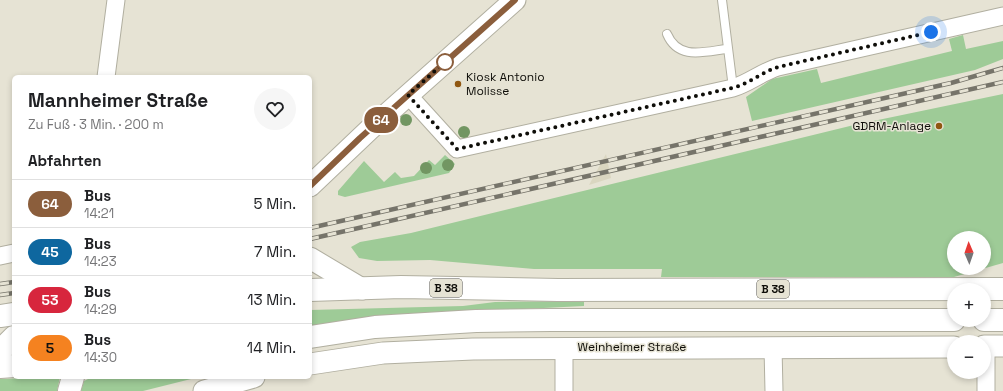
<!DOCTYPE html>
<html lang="de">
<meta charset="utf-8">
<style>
:root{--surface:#fff;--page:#f6f6f6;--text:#202124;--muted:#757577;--line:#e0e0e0}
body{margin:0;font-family:"Space Grotesk",sans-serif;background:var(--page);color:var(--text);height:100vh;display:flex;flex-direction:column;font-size:15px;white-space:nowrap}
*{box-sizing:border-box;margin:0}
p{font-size:13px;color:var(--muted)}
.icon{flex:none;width:22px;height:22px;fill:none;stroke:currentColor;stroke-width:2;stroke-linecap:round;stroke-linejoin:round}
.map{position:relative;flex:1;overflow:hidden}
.details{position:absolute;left:12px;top:75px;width:300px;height:304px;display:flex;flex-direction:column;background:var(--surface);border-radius:6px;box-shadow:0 2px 6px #0003}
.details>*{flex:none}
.badge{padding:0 8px;border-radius:13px;font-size:14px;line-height:26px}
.needle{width:26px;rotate:358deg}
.fabs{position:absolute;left:947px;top:231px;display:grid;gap:8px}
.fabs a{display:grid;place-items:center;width:44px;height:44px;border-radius:50%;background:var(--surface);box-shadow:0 2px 6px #0003;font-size:20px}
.you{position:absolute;width:20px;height:20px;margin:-10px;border:3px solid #fff;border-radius:50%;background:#1a73e8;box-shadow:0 0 0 6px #1a73e833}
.map>.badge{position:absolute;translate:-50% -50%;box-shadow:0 0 0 2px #fff}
h2{padding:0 16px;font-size:15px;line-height:36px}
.round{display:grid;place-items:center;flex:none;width:42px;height:42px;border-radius:21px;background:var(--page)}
.summary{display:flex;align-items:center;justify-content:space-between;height:68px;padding:0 16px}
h1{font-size:19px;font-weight:700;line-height:30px}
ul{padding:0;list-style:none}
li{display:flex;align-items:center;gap:12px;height:48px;padding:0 16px;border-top:1px solid var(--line)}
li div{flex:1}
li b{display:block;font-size:15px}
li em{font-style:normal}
li .badge{min-width:44px;font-weight:700;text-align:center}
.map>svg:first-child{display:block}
</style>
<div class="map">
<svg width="1003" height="391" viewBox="0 0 1003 391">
<rect width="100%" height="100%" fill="#e6e3d4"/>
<polygon fill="#dad6c0" points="606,154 611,178 589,185"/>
<g fill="#9ecb97" fill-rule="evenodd">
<polygon points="963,35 966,49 1003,41 1003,59 975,70 752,121 746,97 772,79 817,69 821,83 952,51 949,39"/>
<path d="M1003,94v169l-49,14h-293l1,-8h-128l-104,-9 -53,1 -18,-3 -8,-11 9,-5 51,-9 443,-108zM954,238h30v30h-30z"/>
<polygon points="445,155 455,164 449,173 345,197 338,195 338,191 364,161 384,182 395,172 401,178 414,176 429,160 435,165"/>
<polygon points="584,301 584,306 440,313 310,327 310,310 463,306 495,302"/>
<polygon points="60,377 57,391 0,391 0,379"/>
<polygon points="92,377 199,377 143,391 81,391 84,381"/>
</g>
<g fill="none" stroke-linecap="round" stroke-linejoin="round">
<defs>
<g id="service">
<polyline points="722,0 733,88"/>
<path d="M667,34c11,26 36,18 59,15"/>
</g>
<g id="minor">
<polyline points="106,77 116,0"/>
<path d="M408,95l49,54 276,-61c16,-5 29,-16 45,-21l225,-51"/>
<polyline points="0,256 14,253"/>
<polyline points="986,346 986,391"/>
<polyline points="773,347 774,391"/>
<polyline points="564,391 564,347"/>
</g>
<g id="tertiary">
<polyline points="310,186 370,129 515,0"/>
<polyline points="310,258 362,289"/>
<polyline points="984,346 1003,346"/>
<polyline points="310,364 383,353 473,349 954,347"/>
<polyline points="204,391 254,377"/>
</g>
<g id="secondary">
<polyline points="0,351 14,337"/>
<polyline points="69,391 73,377"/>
</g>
<g id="primary">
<polyline points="310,290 401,287 558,290 988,289"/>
<polyline points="0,316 14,314"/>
<polyline points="310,337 375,327 476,321 551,320"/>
<polyline points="0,367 14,366"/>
</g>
<g id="trunk">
<polyline points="988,289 1003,289"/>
<polyline points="551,320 954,320"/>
<polyline points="984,320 1003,320"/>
</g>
</defs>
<use href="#service" stroke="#b1afa0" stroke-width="10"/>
<use href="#minor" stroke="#b1afa0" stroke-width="19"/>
<use href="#tertiary" stroke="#b1afa0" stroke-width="23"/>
<use href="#secondary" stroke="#b1afa0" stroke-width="24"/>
<use href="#primary" stroke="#b1afa0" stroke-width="24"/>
<use href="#trunk" stroke="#b1afa0" stroke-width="24"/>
<use href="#service" stroke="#fff" stroke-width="8"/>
<use href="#minor" stroke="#fff" stroke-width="17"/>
<use href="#tertiary" stroke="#fff" stroke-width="21"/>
<use href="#secondary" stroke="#fff" stroke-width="22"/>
<use href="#primary" stroke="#fff" stroke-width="22"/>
<use href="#trunk" stroke="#fff" stroke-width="22"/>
<defs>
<g id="rail">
<polyline points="310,228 951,83 1003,68"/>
<polyline points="310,239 1003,82"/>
<polyline points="0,284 14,282"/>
<polyline points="0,295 14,293"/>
</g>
</defs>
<use href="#rail" stroke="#76746a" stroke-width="4.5"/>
<use href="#rail" stroke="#e6e3d4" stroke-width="3" stroke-dasharray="9" stroke-linecap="butt"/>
</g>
<g fill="#729662">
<circle cx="406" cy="120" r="6"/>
<circle cx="464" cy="132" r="6"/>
<circle cx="448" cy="165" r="6"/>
<circle cx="426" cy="168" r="6"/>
</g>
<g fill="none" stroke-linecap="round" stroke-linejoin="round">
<defs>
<polyline id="line" points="310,186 360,138 515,0"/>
</defs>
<use href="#line" stroke="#fff" stroke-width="9"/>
<use href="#line" stroke="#8b5e3c" stroke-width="6"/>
<path stroke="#0f0e09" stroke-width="4" stroke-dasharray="0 7.2" d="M445,62l-37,33 49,54 275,-61c17,-4 30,-16 46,-21l153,-35"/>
</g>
<circle fill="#fff" stroke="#8b5e3c" stroke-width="2" cx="445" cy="62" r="8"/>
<g fill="#905711" stroke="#e6e3d4" stroke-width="1.5">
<circle cx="458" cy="84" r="4"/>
<circle cx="939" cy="126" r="4"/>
</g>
<g text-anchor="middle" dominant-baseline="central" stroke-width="3" stroke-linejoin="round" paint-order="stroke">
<g fill="#e6e3d4" stroke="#504e46" stroke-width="1">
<rect x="430" y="279" width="32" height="18" rx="3"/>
<rect x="757" y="280" width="32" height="18" rx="3"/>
</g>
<g font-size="11" font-weight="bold" fill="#0f0e09">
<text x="446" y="288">B 38</text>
<text x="773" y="289">B 38</text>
</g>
<g font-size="12" fill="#0f0e09" stroke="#e6e3d4" text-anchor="start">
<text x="466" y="77">Kiosk Antonio<tspan x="466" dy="14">Molisse</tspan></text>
<text x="931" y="126" text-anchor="end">GDRM-Anlage</text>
</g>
<g font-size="12" fill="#0f0e09" stroke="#e6e3d4">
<text x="632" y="347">Weinheimer Straße</text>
</g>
</g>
</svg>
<div class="fabs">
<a><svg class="needle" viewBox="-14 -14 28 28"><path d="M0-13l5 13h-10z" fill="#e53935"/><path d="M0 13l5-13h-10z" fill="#757577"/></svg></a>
<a>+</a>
<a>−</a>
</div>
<div class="you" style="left:931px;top:32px"></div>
<b class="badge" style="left:381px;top:120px;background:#8b5e3c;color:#fff">64</b>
<section class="details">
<div class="summary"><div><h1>Mannheimer Straße</h1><p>Zu Fuß · 3 Min. · 200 m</p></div><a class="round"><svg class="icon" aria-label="heart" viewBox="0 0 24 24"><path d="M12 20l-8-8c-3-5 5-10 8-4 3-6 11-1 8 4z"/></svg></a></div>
<h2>Abfahrten</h2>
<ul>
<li><span class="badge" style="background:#8b5e3c;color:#fff">64</span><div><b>Bus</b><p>14:21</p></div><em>5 Min.</em></li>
<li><span class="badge" style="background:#0e679f;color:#fff">45</span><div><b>Bus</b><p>14:23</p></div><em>7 Min.</em></li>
<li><span class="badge" style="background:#d7263d;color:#fff">53</span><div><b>Bus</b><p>14:29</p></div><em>13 Min.</em></li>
<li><span class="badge" style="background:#f58220;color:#111">5</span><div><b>Bus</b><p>14:30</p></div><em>14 Min.</em></li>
</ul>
</section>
</div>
